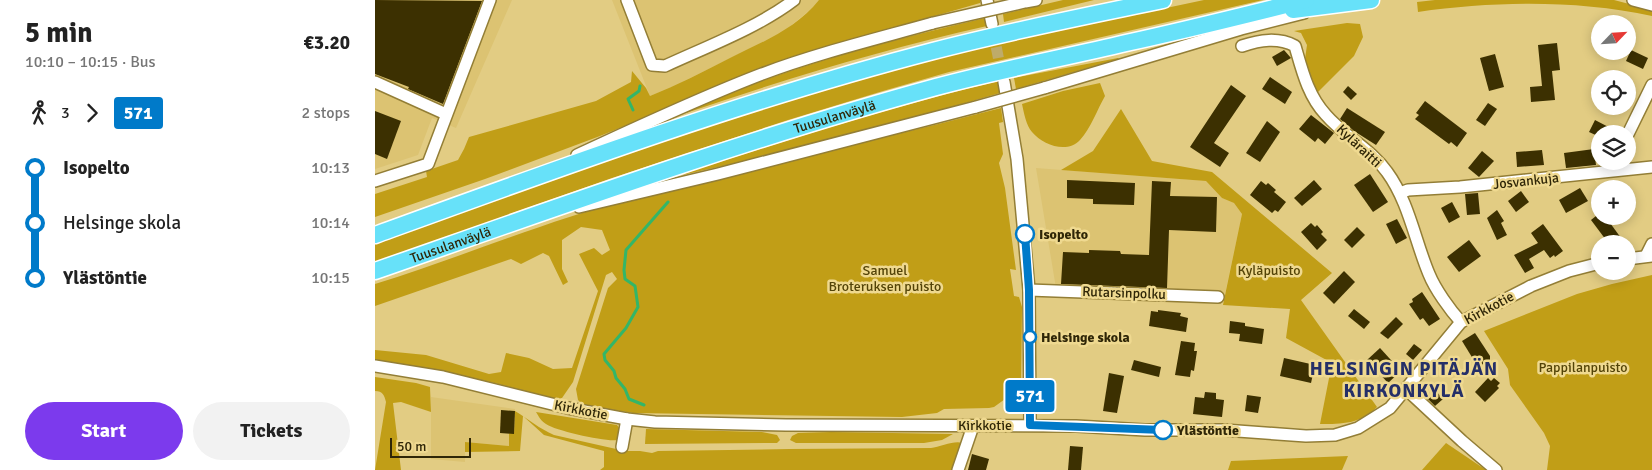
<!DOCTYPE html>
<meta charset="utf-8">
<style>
:root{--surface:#fff;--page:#f2f2f2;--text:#222;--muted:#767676;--accent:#7c3aed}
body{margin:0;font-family:Signika,sans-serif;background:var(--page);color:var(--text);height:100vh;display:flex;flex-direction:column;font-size:19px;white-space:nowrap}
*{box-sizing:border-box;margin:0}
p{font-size:16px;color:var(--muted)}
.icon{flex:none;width:28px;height:28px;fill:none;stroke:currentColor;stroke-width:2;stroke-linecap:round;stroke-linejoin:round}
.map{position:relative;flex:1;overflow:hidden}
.details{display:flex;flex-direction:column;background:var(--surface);width:375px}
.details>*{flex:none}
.badge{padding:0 10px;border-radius:4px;font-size:18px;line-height:32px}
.needle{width:32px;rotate:65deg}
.tools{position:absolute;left:1216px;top:15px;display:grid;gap:10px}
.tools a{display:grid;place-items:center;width:45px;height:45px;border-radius:50%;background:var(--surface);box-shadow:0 2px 12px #0003;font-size:25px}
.scale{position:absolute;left:15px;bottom:12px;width:81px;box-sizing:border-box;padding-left:5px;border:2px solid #2f2607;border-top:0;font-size:14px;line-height:18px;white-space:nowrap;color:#2f2607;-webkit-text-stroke:4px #efd990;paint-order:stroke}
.map>.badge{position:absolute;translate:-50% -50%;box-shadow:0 0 0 2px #fff}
.legs{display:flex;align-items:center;gap:8px;height:55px;padding:0 25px;font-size:16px}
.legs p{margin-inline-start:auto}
.headline{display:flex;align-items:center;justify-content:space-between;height:85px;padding:0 25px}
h1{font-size:28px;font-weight:700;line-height:38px}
.primary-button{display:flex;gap:10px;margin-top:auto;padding:10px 25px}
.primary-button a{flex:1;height:58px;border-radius:30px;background:var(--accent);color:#fff;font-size:20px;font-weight:700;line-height:58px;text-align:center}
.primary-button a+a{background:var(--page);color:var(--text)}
ul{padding:0 25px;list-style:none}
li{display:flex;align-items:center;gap:18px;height:55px;font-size:19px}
li i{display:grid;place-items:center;width:8px;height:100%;margin:0 6px;background:currentColor}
li i::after{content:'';width:12px;height:12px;margin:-6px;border:4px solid;border-radius:50%;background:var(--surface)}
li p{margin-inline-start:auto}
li:first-child i{background:linear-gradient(#0000 50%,currentColor 0)}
li:last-child i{background:linear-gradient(currentColor 50%,#0000 0)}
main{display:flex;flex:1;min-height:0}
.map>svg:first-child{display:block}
</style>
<main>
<section class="details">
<div class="headline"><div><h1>5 min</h1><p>10:10 – 10:15 · Bus</p></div><b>€3.20</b></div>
<div class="legs"><svg class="icon" aria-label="walk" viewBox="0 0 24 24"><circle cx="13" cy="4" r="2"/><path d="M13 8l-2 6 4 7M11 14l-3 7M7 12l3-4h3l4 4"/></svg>3<svg class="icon" aria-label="forward" viewBox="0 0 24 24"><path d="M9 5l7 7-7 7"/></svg><b class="badge" style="background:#007ac9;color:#fff">571</b><p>2 stops</p></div>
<ul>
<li><i style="color:#007ac9"></i><b>Isopelto</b><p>10:13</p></li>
<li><i style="color:#007ac9"></i><span>Helsinge skola</span><p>10:14</p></li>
<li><i style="color:#007ac9"></i><b>Ylästöntie</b><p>10:15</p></li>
</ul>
<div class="primary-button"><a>Start</a><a>Tickets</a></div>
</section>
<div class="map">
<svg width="1277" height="470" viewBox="0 0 1277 470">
<rect width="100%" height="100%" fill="#e2cc83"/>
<g fill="#dcc372">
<polygon points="0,0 137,0 81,128 57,118 43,155 0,169"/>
<polygon points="237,0 447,0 408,32 299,86 275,96"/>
<polygon points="661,168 831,181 847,198 859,203 867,214 850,294 681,288"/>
<polygon points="56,397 140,409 139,434 134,446 90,442 90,462 56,459"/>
</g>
<g fill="#c19e17">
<path d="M444,0h161v3l-180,52 -200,81 -115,43 -110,38v-23l52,-17 -1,-6 32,-11 6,-11 5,-12 127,-36 35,-19 1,-11 14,17 4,8c27,-11 53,-24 80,-38 32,-16 66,-29 89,-58z"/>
<polygon points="688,0 719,0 629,22 628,14"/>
<polygon points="829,0 888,0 574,72 508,91 413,120 237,178 0,262 0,242 249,154 393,106 472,83 569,55"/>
<path d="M1060,0h179l38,10v6c-75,-16 -157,-15 -234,-4l-1,-10z"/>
<path d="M610,18l2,8c-102,23 -202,53 -301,87l3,-3c96,-43 194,-68 296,-92z"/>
<polygon points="972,23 985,24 988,37 979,56 942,93 930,59 932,45 926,33 919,31"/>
<polygon points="743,58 744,59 641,89 639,78"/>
<path d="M624,81l1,12 -93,27 -166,42 -59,13 6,-3c103,-33 205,-66 311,-91z"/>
<path d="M725,83l5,13c-8,14 -14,32 -25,44 -13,14 -37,5 -48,-8 -6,-7 -8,-19 -10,-28l41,-13z"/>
<path d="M626,108l2,14 -4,1 4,31 -4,9 6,25 11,82 -6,-1 4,27 5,1 3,10 -1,84 -9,3 -18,13 -5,1 -45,1 -7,4 -35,4 -269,-4 -50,-8 -5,-5 -2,-11 32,-101 9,-9 -5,-7 -6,3 -33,107 -11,16 -6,1c-60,-16 -119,-31 -181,-39v-10l51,5 63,19 12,-2 5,-19 23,5 24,11 19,-1 26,-77 -19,-37 15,-6 8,7 8,-5 -8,-20 -21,-3 -19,13v29l6,13 -5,3 -14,-29 -6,-3 -22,11 -10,-5 -136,47v-22c87,-27 171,-63 258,-86 122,-32 246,-58 368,-90z"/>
<path d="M746,109l31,52 60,11 120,101 -31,27 76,107c-16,17 -35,17 -57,17l12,-61 -46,-25 4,-29 -67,-4 19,-91 -8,-11 -12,-5 -16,-17 -145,-11 32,-19z"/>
<polygon points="1277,275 1277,470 1172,470 1175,446 1169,433 1135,385 1133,369 1109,331 1202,294 1237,284"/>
<path d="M0,377l41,6 14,4 1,25 -30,-10 -8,1 8,67h-26l11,-68c-2,-7 -3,-11 -11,-11z"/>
<path d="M140,411c13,8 25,18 39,24l71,16h15l12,2 6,-2 132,-2 141,-1c9,-1 24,-8 31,-5l-6,27h-356l4,-3v-16l-60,-16 -21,-19 -3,35 -55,1v-10l44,4v-13h5z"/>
<path d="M161,412l81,13 5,7 -5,8c-11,2 -61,-9 -71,-16 -5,-3 -7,-7 -10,-12z"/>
<polygon points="271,429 387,432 402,435 405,440 402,443 270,444"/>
<polygon points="456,432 578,434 567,440 549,443 421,443 415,440 417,436 423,433"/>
<polygon points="1071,443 1111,470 1047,470"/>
<polygon points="973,456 967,470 853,470 856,461"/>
</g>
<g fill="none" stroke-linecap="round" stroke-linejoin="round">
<g stroke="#33b668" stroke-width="3">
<polyline points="258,110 253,99 264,91 265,86"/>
<polyline points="269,405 254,399 250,389 241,378 239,371 230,360 229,354 251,328 263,307 260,286 250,279 249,270 251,250 293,202"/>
</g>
</g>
<g fill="#3c3001">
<polygon points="0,0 107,1 68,104 33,89 34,87 0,74"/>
<polygon points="1182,43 1185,70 1177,71 1180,100 1156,102 1155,87 1167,86 1163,45"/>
<polygon points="909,50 916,58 902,66 897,57"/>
<polygon points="1256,50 1273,58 1268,69 1251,61"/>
<polygon points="1120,54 1129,87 1114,91 1105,58"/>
<polygon points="895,77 917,92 910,104 887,89"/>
<polygon points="856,85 871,96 839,143 854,153 845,167 815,147"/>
<polygon points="973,86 982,94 976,100 968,92"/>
<polygon points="1050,101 1092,133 1082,147 1076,142 1074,144 1040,119 1044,115 1041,113"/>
<polygon points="1113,103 1122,109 1110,126 1101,120"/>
<polygon points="972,108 1010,132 1001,145 979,131 965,119"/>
<polygon points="0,111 26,121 12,159 0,154"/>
<polygon points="936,115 959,133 950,144 943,138 940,142 924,129"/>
<polygon points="1220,120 1245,133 1245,134 1225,134 1225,137 1214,132"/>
<polygon points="892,121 905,132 885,162 871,153"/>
<polygon points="1219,149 1221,165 1191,168 1189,153"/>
<polygon points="1167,150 1169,165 1142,167 1141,152"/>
<polygon points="1107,151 1119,161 1104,177 1093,168"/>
<polygon points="995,174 1013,202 998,212 979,185"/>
<polygon points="692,180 760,183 759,205 718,204 718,199 692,198"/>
<polygon points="939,180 947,189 927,206 919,198"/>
<polygon points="777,181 796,182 795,196 842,197 841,232 794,230 792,288 686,284 688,252 714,253 714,250 745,251 746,254 774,255"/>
<polygon points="886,181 891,185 893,183 901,190 899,192 911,202 903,212 900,210 897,213 875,195"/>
<polygon points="1205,188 1213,201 1191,213 1184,200"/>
<polygon points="1146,191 1154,202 1141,212 1133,201"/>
<polygon points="1103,193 1105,214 1092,215 1090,194"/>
<polygon points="1077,202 1085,217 1074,223 1066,208"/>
<polygon points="1122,210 1129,221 1126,223 1132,235 1122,240 1112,218"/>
<polygon points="1221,216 1230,216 1246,238 1238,244 1234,244 1216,220"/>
<polygon points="1022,219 1032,238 1021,244 1011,224"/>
<polygon points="936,223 940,227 942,225 948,232 946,234 952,240 942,250 926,232"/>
<polygon points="1168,224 1188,251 1180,257 1179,255 1175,258 1169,250 1154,259 1159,268 1150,273 1139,255 1163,243 1156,233"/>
<polygon points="982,227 990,235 977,248 969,240"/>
<polygon points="1094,240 1106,256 1084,272 1072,257"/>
<polygon points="969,271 980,282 959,304 948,293"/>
<polygon points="1047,292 1065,319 1054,326 1048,318 1045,320 1034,304 1038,302 1037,299"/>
<polygon points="979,309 995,322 989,329 973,316"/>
<polygon points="783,310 806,313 805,316 813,318 811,332 774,326 776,311 783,312"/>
<polygon points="1021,317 1028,324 1013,339 1005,333"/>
<polygon points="855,321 870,323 870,326 889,329 887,344 864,341 865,334 854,333"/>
<polygon points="1100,333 1115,356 1115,360 1103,367 1087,341"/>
<polygon points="806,341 820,343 819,351 822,351 819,371 816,370 815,377 800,375"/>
<polygon points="1039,344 1047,350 1038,360 1031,354"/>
<polygon points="1005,348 1026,371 1013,383 992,360"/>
<polygon points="909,358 940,365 936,383 905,376"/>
<polygon points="759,360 786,367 784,377 756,370"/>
<polygon points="734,373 749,376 742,413 728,411"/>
<polygon points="1113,378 1116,381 1119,378 1125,383 1122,386 1124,388 1110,402 1100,392"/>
<polygon points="830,392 841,393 841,399 849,400 847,417 818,414 820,397 829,398"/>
<polygon points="1062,392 1068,399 1060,406 1053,399"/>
<polygon points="872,395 886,397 883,413 870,411"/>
<polygon points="126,410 140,411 139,434 125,433"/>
<polygon points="695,446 708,447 706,470 693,470"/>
<polygon points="597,454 614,459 611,470 593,470"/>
</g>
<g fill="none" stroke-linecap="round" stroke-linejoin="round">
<polyline stroke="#beab6a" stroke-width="11" stroke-dasharray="11 5.5" stroke-linecap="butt" points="618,31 627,76"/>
<defs>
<g id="minor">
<path d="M252,0l25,65 13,1c41,-19 94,-39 129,-66"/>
<polyline points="612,0 617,24"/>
<polyline points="1258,0 1277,5"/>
<polyline points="650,2 661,0"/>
<path d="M867,46c18,-6 36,-9 53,0 7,24 13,50 31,69 18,21 45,34 61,57 22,30 28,69 42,102 6,15 21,36 32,48"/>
<polyline points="0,82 71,114"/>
<polyline points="629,82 642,159 654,290 655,425"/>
<polyline points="669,88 866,29 929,13"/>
<polyline points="1252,136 1277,85"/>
<path d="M202,155c61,-28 122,-57 185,-81 56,-21 114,-35 171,-51"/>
<polyline points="0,181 53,164 115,0"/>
<polyline points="1025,193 1033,190 1085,187 1277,167"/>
<polyline points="204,207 343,174 601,107"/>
<polyline points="1271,256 1277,244"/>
<polyline points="1252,259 1277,256"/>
<polyline points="654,290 843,297"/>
<polyline points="0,366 68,377 193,408 252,419 280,422 411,425 701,426 770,430 849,430 931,436 960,435 983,428 1015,408 1086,322 1156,286 1194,271 1225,263"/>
<polyline points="1031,389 1087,441 1121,470"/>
<polyline points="247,447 252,419"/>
<polyline points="583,470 598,426"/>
</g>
<g id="highway">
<polyline points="918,10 996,0"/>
<path d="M0,235c184,-67 369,-135 558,-184 76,-20 153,-35 230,-51"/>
<path id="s1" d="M0,271c186,-65 371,-132 561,-184 63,-17 127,-29 190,-44 60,-13 120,-28 180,-43"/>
</g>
</defs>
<use href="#minor" stroke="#937e36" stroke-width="14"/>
<use href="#highway" stroke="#fff" stroke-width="19"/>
<use href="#minor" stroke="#fff" stroke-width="11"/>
<use href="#highway" stroke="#67e1f9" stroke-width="16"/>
<defs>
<g id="minor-bridge">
<polyline points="558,23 650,2"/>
<polyline points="601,107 669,88"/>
</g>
</defs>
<use href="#minor-bridge" stroke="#937e36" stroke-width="14" stroke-linecap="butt"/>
<use href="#minor-bridge" stroke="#fff" stroke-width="11"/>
</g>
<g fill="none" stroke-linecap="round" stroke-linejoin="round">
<defs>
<polyline id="line-1" points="650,234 654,290 655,425 788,430"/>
</defs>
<use href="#line-1" stroke="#fff" stroke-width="11"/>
<use href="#line-1" stroke="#007ac9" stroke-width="8"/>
</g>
<g fill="#fff" stroke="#007ac9" stroke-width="2.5">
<circle cx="650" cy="234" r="9"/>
<circle cx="655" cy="337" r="6"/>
<circle cx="788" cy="430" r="9"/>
</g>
<g text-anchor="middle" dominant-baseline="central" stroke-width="5" stroke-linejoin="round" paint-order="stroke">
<g font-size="14" fill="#2f2607" stroke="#efd990">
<text stroke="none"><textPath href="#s1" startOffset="485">Tuusulanväylä</textPath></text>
<text transform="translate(984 146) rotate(43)">Kyläraitti</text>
<text transform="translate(1151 181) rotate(-6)">Josvankuja</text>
<text stroke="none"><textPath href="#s1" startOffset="80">Tuusulanväylä</textPath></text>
<text transform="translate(749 293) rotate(2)">Rutarsinpolku</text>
<text transform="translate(1114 308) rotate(-28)">Kirkkotie</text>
<text transform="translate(206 410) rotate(11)">Kirkkotie</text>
<text x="610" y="425">Kirkkotie</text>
</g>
<g font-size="14" font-weight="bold" fill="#2f2607" stroke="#efd990" text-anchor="start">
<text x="664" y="234">Isopelto</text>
<text x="666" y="337">Helsinge skola</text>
<text x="802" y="430">Ylästöntie</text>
</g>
<g font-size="14" fill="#534307" stroke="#efd990">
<text x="510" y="270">Samuel<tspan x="510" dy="16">Broteruksen puisto</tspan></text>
<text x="894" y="270">Kyläpuisto</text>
<text x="1208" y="367">Pappilanpuisto</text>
</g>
<g font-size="19" font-weight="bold" letter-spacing="1" fill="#252f68" stroke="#efd990">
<text x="1029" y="369">HELSINGIN PITÄJÄN<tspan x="1029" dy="22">KIRKONKYLÄ</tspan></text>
</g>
</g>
</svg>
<div class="tools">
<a><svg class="needle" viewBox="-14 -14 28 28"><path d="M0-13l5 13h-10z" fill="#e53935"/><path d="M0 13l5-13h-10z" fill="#767676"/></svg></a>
<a><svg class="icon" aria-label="locate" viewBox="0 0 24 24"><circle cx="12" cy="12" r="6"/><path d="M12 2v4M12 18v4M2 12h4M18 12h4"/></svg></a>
<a><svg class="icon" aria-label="layers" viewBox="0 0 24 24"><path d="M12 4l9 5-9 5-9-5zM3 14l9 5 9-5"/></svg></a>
<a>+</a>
<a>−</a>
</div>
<div class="scale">50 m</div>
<b class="badge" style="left:655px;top:396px;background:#007ac9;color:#fff">571</b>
</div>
</main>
